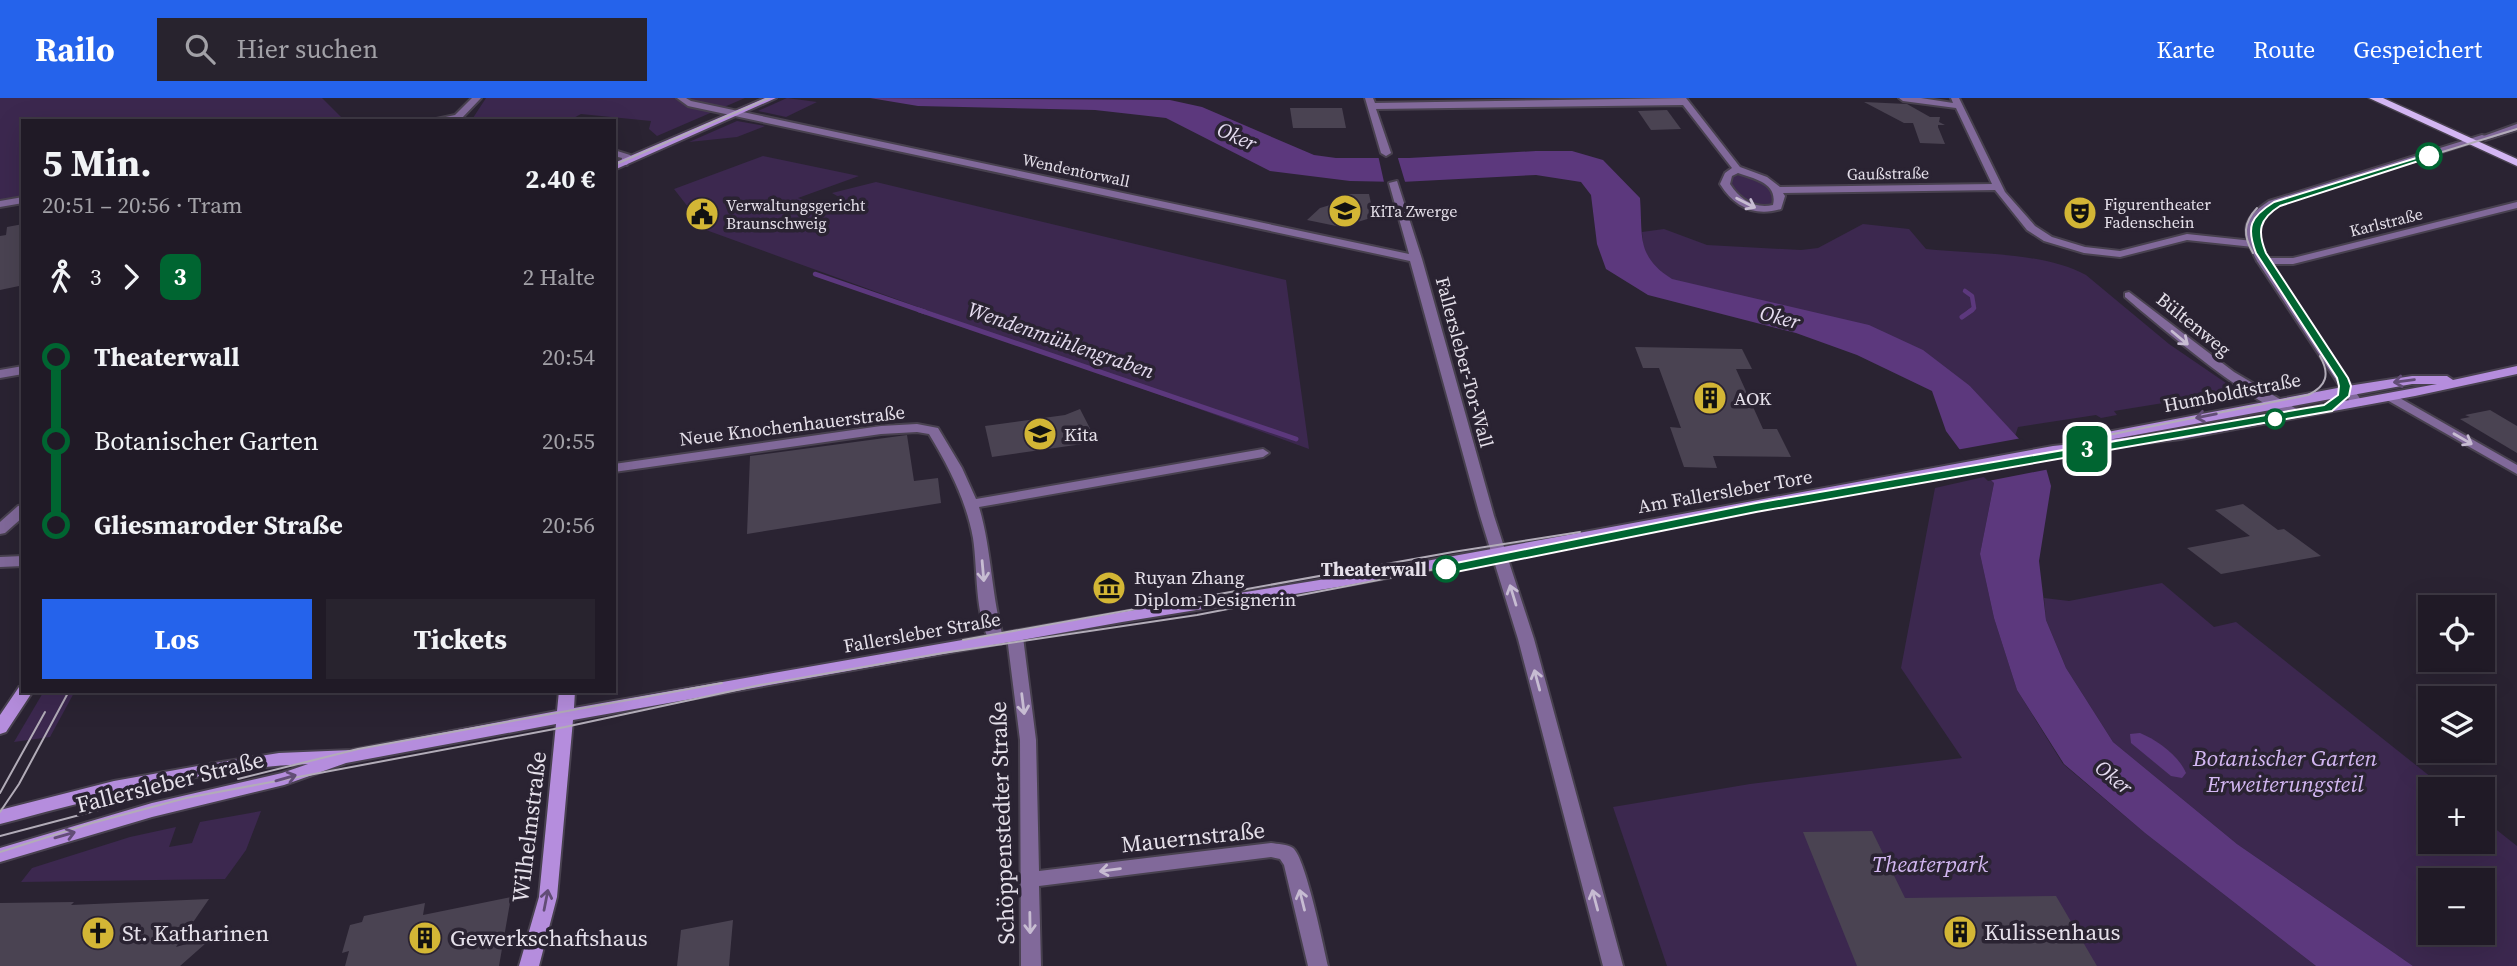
<!DOCTYPE html>
<html lang="de">
<meta charset="utf-8">
<style>
:root{--surface:#201a26;--page:#28232e;--text:#f1f3f6;--muted:#a2a1a7;--line:#3d3843;--accent:#2563eb}
body{margin:0;font-family:"Source Serif 4",serif;background:var(--page);color:var(--text);height:100vh;display:flex;flex-direction:column;font-size:26px;white-space:nowrap}
*{box-sizing:border-box;margin:0}
p{font-size:23px;color:var(--muted)}
.icon{flex:none;width:38px;height:38px;fill:none;stroke:currentColor;stroke-width:2;stroke-linecap:round;stroke-linejoin:round}
.map{position:relative;flex:1;overflow:hidden}
.panel{position:absolute;left:21px;top:21px;width:595px;height:574px;display:flex;flex-direction:column;background:var(--surface);border-radius:0px;box-shadow:0 7px 28px #0002,0 0 0 2px var(--line)}
.panel>*{flex:none}
.badge{padding:0 14px;border-radius:10px;font-size:24px;line-height:46px}
.fabs{position:absolute;left:2418px;top:497px;display:grid;gap:14px}
.fabs a{display:grid;place-items:center;width:77px;height:77px;border-radius:0px;background:var(--surface);box-shadow:0 7px 28px #0002,0 0 0 2px var(--line);font-size:35px}
.map>.badge{position:absolute;translate:-50% -50%;box-shadow:0 0 0 4px #fff}
.legs{display:flex;align-items:center;gap:10px;height:77px;padding:0 21px;font-size:23px}
.legs p{margin-inline-start:auto}
.summary{display:flex;align-items:center;justify-content:space-between;height:119px;padding:0 21px}
h1{font-size:38px;font-weight:700;line-height:52px}
.cta{display:flex;gap:14px;margin-top:auto;padding:14px 21px}
.cta a{flex:1;height:80px;border-radius:0px;background:var(--accent);color:#fff;font-size:28px;font-weight:700;line-height:80px;text-align:center}
.cta a+a{background:var(--page);color:var(--text)}
ul{padding:0 21px;list-style:none}
li{display:flex;align-items:center;gap:24px;height:84px;font-size:26px}
li i{display:grid;place-items:center;width:10px;height:100%;margin:0 9px;background:currentColor}
li i::after{content:'';width:18px;height:18px;margin:-9px;border:5px solid;border-radius:50%;background:var(--surface)}
li p{margin-inline-start:auto}
li:first-child i{background:linear-gradient(#0000 50%,currentColor 0)}
li:last-child i{background:linear-gradient(currentColor 50%,#0000 0)}
header{display:flex;align-items:center;gap:42px;box-sizing:border-box;height:98px;padding:0 35px;background:var(--accent);color:#fff}
header strong{font-size:33px}
nav{display:flex;gap:38px;margin-inline-start:auto;font-size:24px}
.search{width:490px;height:63px;background:var(--page);display:flex;align-items:center;gap:18px;box-sizing:border-box;padding:0 24px;border-radius:0px;color:var(--muted);font-size:26px}
.map>svg:first-child{display:block}
</style>
<header>
<strong>Railo</strong>
<div class="search"><svg class="icon" aria-label="search" viewBox="0 0 24 24"><circle cx="10" cy="10" r="6"/><path d="M15 15l6 6"/></svg>Hier suchen</div>
<nav><a>Karte</a><a>Route</a><a>Gespeichert</a></nav>
</header>
<div class="map">
<svg width="2517" height="868" viewBox="0 0 2517 868">
<rect width="100%" height="100%" fill="#2a2332"/>
<g fill="#3c284f" fill-rule="evenodd">
<polygon points="0,0 322,0 345,23 23,23 23,102 0,106"/>
<polygon points="486,0 745,0 657,38 649,31 651,23 581,16 568,23 471,23"/>
<polygon points="787,0 817,4 786,19 758,13"/>
<polygon points="737,23 765,28 737,39 689,44"/>
<polygon points="763,58 859,78 798,100 842,116 853,107 832,95 876,84 1286,182 1309,351 706,132 674,91"/>
<path d="M1735,76c19,0 40,10 38,30 -18,6 -31,-5 -43,-19v-8z"/>
<path d="M1863,126l46,5 17,20c50,5 117,3 160,26l83,69 57,39 -1,10 -111,18 3,4 -16,3 -5,-3 -78,12 -3,9 -45,-50 -235,-92 -63,-14 -24,-19 -5,-16 -1,-13 22,-3 43,16 94,5 17,-2z"/>
<polygon points="1988,378 1994,385 1980,456 1994,520 2017,592 2063,666 2145,735 2316,868 1667,868 1613,709 1750,686 1962,660 1901,570 1935,390"/>
<path d="M2162,485l52,44 22,-5 210,167h-15v53h52v-23l34,27v120h-104l-176,-122 -124,-102 -47,-74 -20,-48 -2,-22 25,3zM2431,782h52v53h-52z"/>
<polygon points="44,593 75,593 50,639 14,644"/>
<polygon points="261,713 246,752 225,781 21,784 32,770 130,739 176,729 169,749 192,745 200,724"/>
</g>
<g fill="#5c387d">
<path d="M870,0l300,2 32,7 112,48 22,3h73l127,-7h36l31,9 37,38c3,39 -4,58 32,81l197,46 54,25 47,36 76,82 5,18 -12,75 7,59 20,48 47,74 124,102 176,122h-97l-171,-133 -81,-69 -47,-74 -23,-72 -14,-64 14,-71 -31,-29 -17,-23 -14,-40 -75,-36 -61,-22 -148,-38 -42,-26 -9,-25 -6,-49 -10,-13 -45,-7 -135,7 -51,-1 -80,-10 -104,-53 -71,-8 -177,-4z"/>
<path d="M2140,635c17,7 39,23 46,40l-4,5 -11,-2 -40,-33 -1,-9z"/>
</g>
<g fill="#2a2332">
<polygon points="1378,57 1397,57 1406,87 1383,87 1384,84"/>
<polygon points="2022,340 2050,371 1988,383 1956,352"/>
</g>
<g fill="none" stroke-linecap="round" stroke-linejoin="round">
<g stroke="#5c387d" stroke-width="4.5">
<polyline points="815,176 925,214"/>
<polyline points="1965,193 1972,198 1974,210 1969,214"/>
</g>
<g stroke="#5c387d" stroke-width="5">
<polyline points="919,212 1296,341"/>
<polyline points="1962,219 1972,212"/>
</g>
</g>
<g fill="#4a4352">
<polygon points="1864,4 1907,6 1930,19 1940,19 1939,24 1945,27 1938,27 1938,29 1945,46 1920,45 1913,25 1904,25"/>
<polygon points="1290,10 1342,10 1346,30 1293,30"/>
<polygon points="1667,12 1681,31 1651,32 1638,13"/>
<polygon points="1346,96 1369,96 1374,119 1341,129 1307,122 1320,110 1347,102"/>
<polygon points="23,126 23,169 19,188 0,192 0,138 6,137 7,129"/>
<polygon points="1635,249 1742,251 1752,271 1736,271 1763,331 1777,331 1791,359 1713,358 1717,370 1684,369 1670,329 1681,330 1659,270 1643,270"/>
<polygon points="1080,311 1097,344 992,359 985,328 1065,317"/>
<polygon points="2490,312 2517,328 2517,355 2460,321 2470,319 2465,317"/>
<polygon points="907,337 914,383 938,380 941,405 747,436 750,358"/>
<polygon points="2243,406 2278,432 2284,431 2321,458 2221,476 2187,450 2250,438 2215,412"/>
<polygon points="1872,733 1905,800 2056,798 2097,868 1857,868 1803,734"/>
<polygon points="511,799 499,868 345,868 349,853 342,855 350,827 362,824 364,818 425,805 423,817"/>
<polygon points="209,801 176,849 214,838 180,868 0,868 0,805 74,804 71,807"/>
<polygon points="733,822 729,868 677,868 681,832"/>
</g>
<g fill="none" stroke-linecap="round" stroke-linejoin="round">
<defs>
<g id="minor">
<polygon points="472,0 481,0 461,21 427,23 455,17"/>
<polygon points="677,0 686,0 691,3 1409,156 1389,85 1397,83 1422,161 1494,418 1534,541 1623,868 1603,868 1518,541 1480,418 1410,163 688,8"/>
<path d="M1365,0h8l2,5 311,-5 54,69 27,10 13,10 212,-3 -36,-76 -53,-7 -4,-3h22l32,5 -2,-5h8l46,94 30,34 17,11 33,10 35,4 67,-17 66,7 5,3 -5,3 -66,-7 -67,17 -36,-4 -40,-12 -17,-11 -32,-40 -212,3 2,3 -4,13c-26,8 -47,-2 -61,-25l5,-11 7,-5 -49,-63 -307,4 15,44 -5,3 -5,-3zM1738,75c17,6 40,10 35,32 -18,4 -33,-5 -43,-21l2,-8z"/>
<polygon points="2517,26 2517,32 2485,42 2481,39"/>
<polygon points="614,52 630,57 632,59 627,67 621,67 622,60 614,58"/>
<polygon points="23,99 23,105 0,109 0,103"/>
<polygon points="2517,104 2517,110 2293,166 2262,166 2257,163 2262,160 2293,160"/>
<path d="M2129,194l105,80 66,39 2,3 -2,3c-29,4 -148,-97 -175,-120v-4z"/>
<polygon points="23,268 23,276 0,280 0,272"/>
<polygon points="2391,295 2517,367 2517,376 2387,302 2385,299"/>
<path d="M917,326l21,4 24,40 14,31 287,-50 6,4 -6,4 -284,50c13,43 12,89 25,133l-3,4h-10c-17,-31 -13,-73 -18,-106 -7,-38 -24,-71 -44,-104l-12,-2 -36,2 -267,38v-8l267,-38z"/>
<polygon points="23,407 23,419 5,435 0,436 0,424 18,408"/>
<polygon points="23,458 23,468 0,469 0,459"/>
<path d="M1015,534l5,1 3,4 13,103 3,131 232,-28c6,1 17,1 22,5 13,11 30,97 35,118h-20l-24,-101 -4,-6 -9,-2 -232,29 2,80h-20l-1,-226 -13,-103 3,-4z"/>
</g>
<path id="tertiary" d="M2482,37l7,2 -214,68 -18,17 -1,13 11,26 96,142 -2,3h-8l-96,-145c-15,-29 -17,-41 12,-60z"/>
<g id="secondary">
<polygon points="765,0 776,0 614,72 614,65"/>
<path d="M2517,268v8l-102,22 -234,43 -128,15 -709,132 -222,36 -549,98 -16,177 -18,69h-20l20,-69 17,-173 -210,39 -62,22 -132,32 -152,45v-14l152,-45 130,-30 26,-9c-104,4 -208,34 -308,60v-14l114,-29 95,-17 70,-11 73,-3 205,-39 2,-20h16l-1,17 548,-96 222,-36 709,-130 48,-5 -5,-4 1,-3 251,-48 64,-10h35l6,4zM2412,286h25l-256,47 -73,9z"/>
<polygon points="23,588 23,593 33,593 6,634 0,636 0,617 19,589"/>
</g>
<polygon id="primary" points="2369,0 2383,0 2517,61 2517,68"/>
</defs>
<use href="#minor" stroke="#48414f" stroke-width="4"/>
<use href="#tertiary" stroke="#48414f" stroke-width="4"/>
<use href="#secondary" stroke="#48414f" stroke-width="4"/>
<use href="#primary" stroke="#48414f" stroke-width="3"/>
<use href="#minor" fill="#81699a" fill-rule="evenodd"/>
<use href="#tertiary" fill="#81699a" fill-rule="evenodd"/>
<use href="#secondary" fill="#b58ddd" fill-rule="evenodd"/>
<use href="#primary" fill="#d3b6f3" fill-rule="evenodd"/>
<g stroke="#b2acb8" stroke-width="2">
<polyline points="614,67 769,0"/>
<path d="M2253,155c-10,-17 -10,-30 4,-45"/>
<path d="M2083,342l225,-45c19,-9 22,-21 12,-39"/>
<polyline points="963,542 1453,454 1580,434"/>
<polyline points="238,681 358,651 722,585"/>
<polyline points="0,695 45,614"/>
<polyline points="0,714 19,686 69,593"/>
<polyline points="0,738 129,704"/>
<polyline points="0,754 92,725 186,700 565,629 760,587 943,555 1197,517 1757,409 2057,355 2169,340 2320,313 2342,299 2343,282 2261,155 2257,141 2259,121 2272,109 2293,100 2517,31"/>
</g>
</g>
<defs><path id="oneway-shaft" d="M-6 0H5M1.5-3L5.5 0L1.5 3" fill="none" stroke-width="1.6" stroke-linecap="round" stroke-linejoin="round" transform="scale(1.75)"/></defs>
<g stroke="#c7bcd2">
<use href="#oneway-shaft" transform="translate(1746 105) rotate(27)"/>
<use href="#oneway-shaft" transform="translate(2180 240) rotate(40)"/>
<use href="#oneway-shaft" transform="translate(2463 341) rotate(30)"/>
<use href="#oneway-shaft" transform="translate(983 473) rotate(85)"/>
<use href="#oneway-shaft" transform="translate(1513 497) rotate(-107)"/>
<use href="#oneway-shaft" transform="translate(1537 582) rotate(-105)"/>
<use href="#oneway-shaft" transform="translate(1023 606) rotate(83)"/>
<use href="#oneway-shaft" transform="translate(1110 772) rotate(173)"/>
<use href="#oneway-shaft" transform="translate(1302 802) rotate(-104)"/>
<use href="#oneway-shaft" transform="translate(1595 802) rotate(-105)"/>
<use href="#oneway-shaft" transform="translate(1030 825) rotate(89)"/>
</g>
<g stroke="#624d76">
<use href="#oneway-shaft" transform="translate(2404 283) rotate(173)"/>
<use href="#oneway-shaft" transform="translate(2206 318) rotate(169)"/>
<use href="#oneway-shaft" transform="translate(286 680) rotate(-16)"/>
<use href="#oneway-shaft" transform="translate(65 737) rotate(-16)"/>
<use href="#oneway-shaft" transform="translate(546 802) rotate(-79)"/>
</g>
<path fill="#006531" stroke="#fff" stroke-width="2" d="M2426,57l8,1 -154,50c-21,13 -23,25 -14,47l82,125 3,8 -2,10 -17,15 -576,101 -310,62 -7,-5 7,-4 310,-62 568,-98 14,-10 1,-9 -2,-8 -81,-125c-10,-26 -6,-36 18,-51z"/>
<defs>
<symbol id="school-disc" viewBox="-11 -11 22 22"><circle r="9.5" fill="#d3b635" stroke="#2a2332"/><path d="M0-5L7-2L0 1L-7-2ZM-4 1L0 2.5L4 1V4Q0 6-4 4Z" fill="#111"/></symbol>
<symbol id="theatre-disc" viewBox="-11 -11 22 22"><circle r="9.5" fill="#d3b635" stroke="#2a2332"/><path d="M-5-5.5Q0-4 5-5.5V0Q5 5 0 6Q-5 5-5 0ZM-3.3-2.5H-1v1.5H-3.3ZM1-2.5H3.3v1.5H1ZM-2.8 1Q0 5.5 2.8 1Z" fill="#111"/></symbol>
<symbol id="civic-disc" viewBox="-11 -11 22 22"><circle r="9.5" fill="#d3b635" stroke="#2a2332"/><path d="M-.6-6.5H3V-4.5H.6V-3L4-1V1h2V6H-6V1h2V-1L-.6-3ZM-1.2 2.5V6h2.4V2.5Z" fill="#111"/></symbol>
<symbol id="building-disc" viewBox="-11 -11 22 22"><circle r="9.5" fill="#d3b635" stroke="#2a2332"/><path d="M-4-6H4V6H1V3H-1V6H-4ZM-2.5-4.3h1.7v1.8h-1.7ZM.8-4.3h1.7v1.8H.8ZM-2.5-1h1.7V.8h-1.7ZM.8-1h1.7V.8H.8Z" fill="#111"/></symbol>
<symbol id="museum-disc" viewBox="-11 -11 22 22"><circle r="9.5" fill="#d3b635" stroke="#2a2332"/><path d="M0-6L6-3V-2H-6V-3ZM-5-1h2V3h-2ZM-1-1h2V3h-2ZM3-1h2V3H3ZM-6 4H6V6H-6Z" fill="#111"/></symbol>
<symbol id="church-disc" viewBox="-11 -11 22 22"><circle r="9.5" fill="#d3b635" stroke="#2a2332"/><path d="M-1.2-6h2.4v3.5h3.3v2.4h-3.3V6h-2.4V-.1h-3.3v-2.4h3.3Z" fill="#111"/></symbol>
</defs>
<g fill-rule="evenodd">
<use href="#school-disc" x="1326" y="94" width="38" height="38"/>
<use href="#theatre-disc" x="2061" y="96" width="38" height="38"/>
<use href="#civic-disc" x="683" y="97" width="38" height="38"/>
<use href="#building-disc" x="1691" y="281" width="38" height="38"/>
<use href="#school-disc" x="1021" y="317" width="38" height="38"/>
<use href="#museum-disc" x="1090" y="471" width="38" height="38"/>
<use href="#building-disc" x="1941" y="815" width="38" height="38"/>
<use href="#church-disc" x="79" y="816" width="38" height="38"/>
<use href="#building-disc" x="406" y="821" width="38" height="38"/>
</g>
<g fill="#fff" stroke="#006531" stroke-width="3.5">
<circle cx="2429" cy="58" r="12"/>
<circle cx="2275" cy="321" r="9"/>
<circle cx="1446" cy="471" r="12"/>
</g>
<g text-anchor="middle" dominant-baseline="central" stroke-width="7" stroke-linejoin="round" paint-order="stroke">
<g font-size="16" fill="#e5e0ea" stroke="#2a2332">
<text transform="translate(1076 72) rotate(12)">Wendentorwall</text>
<text transform="translate(1888 75) rotate(-1)">Gaußstraße</text>
<text transform="translate(2386 124) rotate(-14)">Karlstraße</text>
</g>
<g font-size="16" fill="#e5e0ea" stroke="#2a2332" text-anchor="start">
<text x="2104" y="106">Figurentheater<tspan x="2104" dy="18">Fadenschein</tspan></text>
<text x="726" y="107">Verwaltungsgericht<tspan x="726" dy="18">Braunschweig</tspan></text>
<text x="1370" y="113">KiTa Zwerge</text>
</g>
<g font-size="19" fill="#e5e0ea" stroke="#2a2332">
<text transform="translate(2194 226) rotate(39)">Bültenweg</text>
<text transform="translate(1465 264) rotate(75)">Fallersleber-Tor-Wall</text>
<text transform="translate(2232 294) rotate(-11)">Humboldtstraße</text>
<text transform="translate(792 327) rotate(-7)">Neue Knochenhauerstraße</text>
<text transform="translate(1725 393) rotate(-10)">Am Fallersleber Tore</text>
<text transform="translate(922 534) rotate(-10)">Fallersleber Straße</text>
</g>
<g font-size="19" fill="#e5e0ea" stroke="#2a2332" text-anchor="start">
<text x="1734" y="300">AOK</text>
<text x="1064" y="336">Kita</text>
<text x="1134" y="479">Ruyan Zhang<tspan x="1134" dy="22">Diplom-Designerin</tspan></text>
</g>
<g font-size="19" font-weight="bold" fill="#e5e0ea" stroke="#2a2332" text-anchor="end">
<text x="1427" y="471">Theaterwall</text>
</g>
<g font-size="21" font-style="italic" fill="#e6ddf1" stroke="#2a2332">
<text transform="translate(1237 38) rotate(24)">Oker</text>
<text transform="translate(1780 219) rotate(15)">Oker</text>
<text transform="translate(1061 242) rotate(19)">Wendenmühlengraben</text>
<text transform="translate(2114 679) rotate(39)">Oker</text>
</g>
<g font-size="23" font-style="italic" fill="#d3b7f2" stroke="#2a2332">
<text x="2285" y="660">Botanischer Garten<tspan x="2285" dy="26">Erweiterungsteil</tspan></text>
<text x="1930" y="766">Theaterpark</text>
</g>
<g font-size="23" fill="#e5e0ea" stroke="#2a2332">
<text transform="translate(170 684) rotate(-14)">Fallersleber Straße</text>
<text transform="translate(1002 725) rotate(-92)">Schöppenstedter Straße</text>
<text transform="translate(529 729) rotate(-83)">Wilhelmstraße</text>
<text transform="translate(1193 739) rotate(-6)">Mauernstraße</text>
</g>
<g font-size="23" fill="#e5e0ea" stroke="#2a2332" text-anchor="start">
<text x="1984" y="834">Kulissenhaus</text>
<text x="122" y="835">St. Katharinen</text>
<text x="450" y="840">Gewerkschaftshaus</text>
</g>
</g>
</svg>
<div class="fabs">
<a><svg class="icon" aria-label="locate" viewBox="0 0 24 24"><circle cx="12" cy="12" r="6"/><path d="M12 2v4M12 18v4M2 12h4M18 12h4"/></svg></a>
<a><svg class="icon" aria-label="layers" viewBox="0 0 24 24"><path d="M12 4l9 5-9 5-9-5zM3 14l9 5 9-5"/></svg></a>
<a>+</a>
<a>−</a>
</div>
<b class="badge" style="left:2087px;top:351px;background:#006531;color:#fff">3</b>
<section class="panel">
<div class="summary"><div><h1>5 Min.</h1><p>20:51 – 20:56 · Tram</p></div><b>2.40 €</b></div>
<div class="legs"><svg class="icon" aria-label="walk" viewBox="0 0 24 24"><circle cx="13" cy="4" r="2"/><path d="M13 8l-2 6 4 7M11 14l-3 7M7 12l3-4h3l4 4"/></svg>3<svg class="icon" aria-label="forward" viewBox="0 0 24 24"><path d="M9 5l7 7-7 7"/></svg><b class="badge" style="background:#006531;color:#fff">3</b><p>2 Halte</p></div>
<ul>
<li><i style="color:#006531"></i><b>Theaterwall</b><p>20:54</p></li>
<li><i style="color:#006531"></i><span>Botanischer Garten</span><p>20:55</p></li>
<li><i style="color:#006531"></i><b>Gliesmaroder Straße</b><p>20:56</p></li>
</ul>
<div class="cta"><a>Los</a><a>Tickets</a></div>
</section>
</div>
